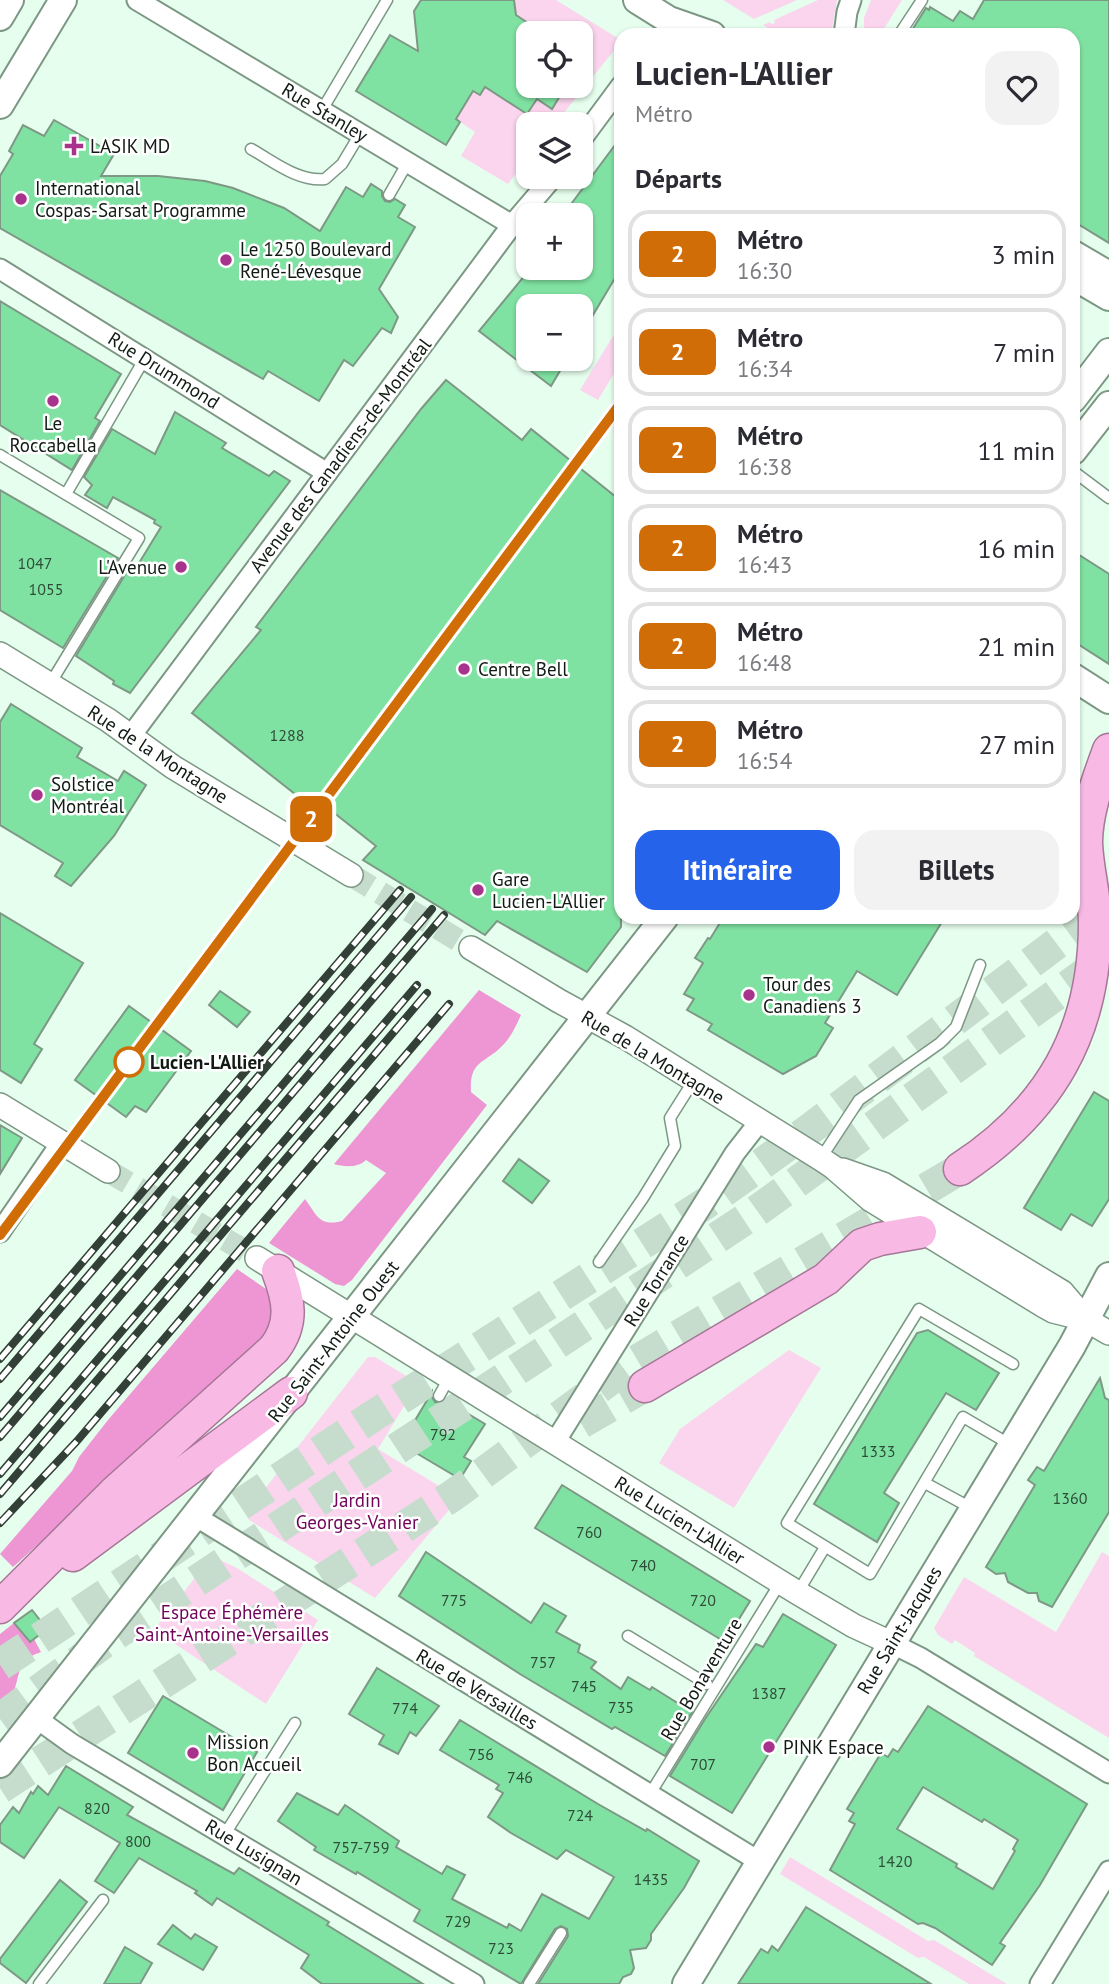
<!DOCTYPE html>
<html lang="fr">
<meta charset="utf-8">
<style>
:root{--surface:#fff;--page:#f2f2f3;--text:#2b2b33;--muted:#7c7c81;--line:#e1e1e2;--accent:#2563eb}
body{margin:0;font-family:"PT Sans",sans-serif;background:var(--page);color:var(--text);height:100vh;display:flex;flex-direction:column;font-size:26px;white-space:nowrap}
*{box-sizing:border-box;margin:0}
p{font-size:23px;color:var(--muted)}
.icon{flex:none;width:38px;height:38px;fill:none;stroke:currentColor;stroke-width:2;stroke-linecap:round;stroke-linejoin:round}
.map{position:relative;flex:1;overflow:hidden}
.details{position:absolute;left:614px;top:28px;width:466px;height:896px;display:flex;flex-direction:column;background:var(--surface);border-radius:21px;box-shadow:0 2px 5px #0004}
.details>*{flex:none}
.badge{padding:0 14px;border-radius:10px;font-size:24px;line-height:46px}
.controls{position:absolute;left:516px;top:21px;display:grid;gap:14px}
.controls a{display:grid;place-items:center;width:77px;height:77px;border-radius:14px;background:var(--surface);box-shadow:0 2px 5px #0004;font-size:35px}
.map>.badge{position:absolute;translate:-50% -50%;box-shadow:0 0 0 4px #fff}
h2{padding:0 21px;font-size:26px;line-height:63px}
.round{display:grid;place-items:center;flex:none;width:74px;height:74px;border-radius:21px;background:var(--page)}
.overview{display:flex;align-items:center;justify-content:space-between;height:119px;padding:0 21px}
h1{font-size:33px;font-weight:800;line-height:52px}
.action{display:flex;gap:14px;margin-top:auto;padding:14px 21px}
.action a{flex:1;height:80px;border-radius:21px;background:var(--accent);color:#fff;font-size:28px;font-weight:800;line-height:80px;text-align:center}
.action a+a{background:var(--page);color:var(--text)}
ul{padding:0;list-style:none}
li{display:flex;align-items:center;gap:21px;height:88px;margin:0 14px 10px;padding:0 7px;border:4px solid var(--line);border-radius:21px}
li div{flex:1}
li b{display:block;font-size:26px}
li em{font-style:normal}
li .badge{min-width:77px;font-weight:700;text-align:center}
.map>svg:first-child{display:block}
</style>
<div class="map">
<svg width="1109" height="1984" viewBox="0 0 1109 1984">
<rect width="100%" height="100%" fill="#e6feed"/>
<g fill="#fad5ed">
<polygon points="514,0 556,0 616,37 620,43 555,124 528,124 528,158 508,184 461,156 475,132 456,119 462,109 467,87 480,95 485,87 527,113 537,99 552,108 566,86 581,86 581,33 560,33 554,29 551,33 528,33 528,36 517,29 523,19 512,13"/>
<polygon points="723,0 797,0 754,19"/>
<polygon points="818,0 837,0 831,35 780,35 763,25 770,22 771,24 775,23 774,20"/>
<polygon points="871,0 902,0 880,35 864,35 864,18"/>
<polygon points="613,336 621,341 621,362 598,400 580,390"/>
<polygon points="789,1350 821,1368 734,1508 659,1463 680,1429"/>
<polygon points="368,1357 375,1357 418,1383 378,1449 459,1498 375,1598 249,1520 246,1513"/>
<polygon points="1102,1552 1109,1556 1109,1738 974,1656 975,1653 955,1640 952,1644 938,1635 934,1628 964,1577 1056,1632"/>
<polygon points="212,1556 237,1568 318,1620 266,1704 154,1630"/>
<polygon points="790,1857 928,1941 934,1940 1007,1984 969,1984 924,1957 918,1958 780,1874"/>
</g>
<g fill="#ee96d3">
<path d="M479,990l42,25c-5,11 -9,20 -17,29 -18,20 -35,15 -33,48l16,13 -135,175 -8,6 -9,-2 -66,-41 36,-44c12,16 14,28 37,22l44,-48 -20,-13c-8,8 -22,7 -32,4z"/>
<polygon points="237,1269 272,1293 278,1305 265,1340 13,1567 0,1554 72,1471 79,1457 108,1420"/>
<path d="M14,1623l15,19 5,-3 7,13c-4,2 -12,4 -15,8 -12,11 -5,34 -26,51v-77z"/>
</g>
<g fill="#80e2a2" stroke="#7d9885" stroke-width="2" fill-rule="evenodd">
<polygon points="421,0 514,0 516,15 528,23 528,86 566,86 552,109 537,99 527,114 485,87 480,95 473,91 456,119 460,122 446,145 356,91 390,35 418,51 414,11"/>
<polygon points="984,0 1109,0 1109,243 1073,221 1073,35 909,35 926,8 929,10 930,7 953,21 960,11 973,19"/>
<polygon points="54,120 114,154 101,176 158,176 205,181 233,188 284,208 320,231 346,187 363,197 371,184 382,191 382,196 385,201 390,202 395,199 405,205 398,217 415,227 379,289 398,317 391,333 382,328 353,366 344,360 319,401 268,371 263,379 0,228 0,176 13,154 9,151 23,125 44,136"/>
<polygon points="621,137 621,268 581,335 581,306 528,306 528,359 567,359 551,386 479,331 526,274 529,268 581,268 581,215 563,215"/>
<polygon points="0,301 121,374 95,418 100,421 72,470 0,425"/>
<polygon points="446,380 522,440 531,429 621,501 621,927 587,972 497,921 485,935 363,860 376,846 319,801 314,809 192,713 261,630 256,627 421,409"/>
<polygon points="175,412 226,443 222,448 269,476 274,471 290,481 130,693 113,684 114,681 76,656 131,565 136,568 161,527 154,523 155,520 113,497 107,508 85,495 92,485 84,477 112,429 155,454"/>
<polygon points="0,490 118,558 63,648 0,610"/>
<polygon points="1073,551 1109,574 1109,664 1073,641"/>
<polygon points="11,704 82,748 77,757 118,781 124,771 146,785 114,836 71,886 55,876 63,863 0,825 0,722"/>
<polygon points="0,913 83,963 34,1044 42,1049 21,1083 0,1070"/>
<polygon points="727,917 945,917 897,995 857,971 825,1023 833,1028 816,1056 783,1074 708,1030 712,1024 687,1010 694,999 684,994 703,963 695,958 708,938 710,939 721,921 723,923"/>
<polygon points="220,991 250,1012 237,1027 209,1005"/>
<polygon points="129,1006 191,1051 146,1112 135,1106 126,1117 75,1080"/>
<polygon points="1094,1092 1109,1101 1109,1199 1092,1226 1071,1214 1061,1230 1024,1208"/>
<polygon points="0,1125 22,1138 0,1174"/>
<polygon points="519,1159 549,1181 532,1203 503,1181"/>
<polygon points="928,1330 999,1373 976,1410 946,1393 884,1493 899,1503 877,1542 814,1504 917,1333"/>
<polygon points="1100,1378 1105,1398 1109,1400 1109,1512 1052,1607 1039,1601 1037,1593 1028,1593 1008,1582 1005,1573 996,1574 986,1567 1035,1485 1028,1480 1037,1467 1044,1471"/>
<polygon points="432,1392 432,1397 435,1402 440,1403 445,1400 485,1424 464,1457 471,1461 460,1479 401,1444"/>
<polygon points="562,1485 750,1601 725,1642 535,1528"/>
<polygon points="426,1552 531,1623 544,1603 566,1616 556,1632 580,1645 578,1652 596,1662 591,1668 621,1689 628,1677 650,1690 652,1687 692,1712 665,1756 615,1727 612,1729 520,1674 399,1596"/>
<polygon points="32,1610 47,1629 30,1642 14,1623"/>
<polygon points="783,1614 836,1645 732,1813 670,1776 705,1719 756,1644 763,1647"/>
<polygon points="377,1668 439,1706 416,1736 410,1732 398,1754 379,1744 384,1735 349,1714"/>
<polygon points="163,1696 257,1752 223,1810 128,1753"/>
<path d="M928,1706l159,98 -47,81 -40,58 5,3 -13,19 -57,-37 -12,-5 -5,1 -88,-54 25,-46 -6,-3 5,-8 -7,-4 34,-56 7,4 5,-8 5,3zM923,1787l59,35 2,-3 34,21 -5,9 2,2 -22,38 -37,-22 1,-3 -60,-35z"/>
<polygon points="460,1720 598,1804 646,1831 647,1829 699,1861 684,1888 651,1934 651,1940 646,1948 630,1950 634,1968 631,1974 623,1977 619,1984 538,1984 568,1936 567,1929 561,1926 555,1929 521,1984 414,1921 420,1910 357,1872 356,1874 314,1850 316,1847 278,1821 297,1793 338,1815 345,1805 399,1841 396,1847 442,1874 447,1866 465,1875 452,1899 507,1928 509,1924 521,1931 542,1894 589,1919 614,1877 566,1850 557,1859 511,1833 488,1817 503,1793 496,1789 499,1785 440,1750"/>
<polygon points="66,1766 133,1807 127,1815 234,1874 239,1868 329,1922 327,1925 423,1984 322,1984 301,1968 309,1955 217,1898 212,1905 195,1893 197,1891 139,1858 114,1893 95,1881 120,1843 59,1807 24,1858 0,1842 0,1825 13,1807 19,1813 31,1792 33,1794 38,1786 48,1795"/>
<polygon points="60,1880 87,1902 26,1983 0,1963 0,1959"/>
<polygon points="806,1907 931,1984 738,1984 761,1949 768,1953 772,1946 778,1951"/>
<polygon points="173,1925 191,1939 195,1934 217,1947 203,1970 158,1944"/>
<polygon points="125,1947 152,1963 140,1984 104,1984"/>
</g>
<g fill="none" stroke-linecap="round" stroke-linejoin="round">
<g stroke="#c6dccc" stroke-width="23" stroke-dasharray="23 11" stroke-linecap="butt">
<polyline points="351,875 471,948"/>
<polyline points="108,1171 257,1258"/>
</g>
<g stroke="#c6dccc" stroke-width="32" stroke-dasharray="32 16" stroke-linecap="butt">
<polyline points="581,1423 645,1386"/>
<polyline points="0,1665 373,1416 720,1194 810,1129 1109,904"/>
<polyline points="0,1719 110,1638 747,1218 1108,957"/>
<polyline points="0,1788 452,1496 631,1364 960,1169"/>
</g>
<defs>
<g id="service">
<polyline points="899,35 922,0"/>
<polyline points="322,110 387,0"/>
<path d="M251,149c22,12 47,33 74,30l17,-15 18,-30"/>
<polyline points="389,195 408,162"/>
<polyline points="0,455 139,538 50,684"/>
<polyline points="1073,471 1109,498"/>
<polyline points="66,494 145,358"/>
<polyline points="821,1158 859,1100 940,1043 956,1027 980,965"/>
<polyline points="599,1262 643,1198 675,1146 670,1118 694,1080"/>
<polyline points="439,1396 449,1378"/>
<polyline points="1011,1445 963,1417 870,1574 787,1523 919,1309 1013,1364"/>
<polyline points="925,1483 973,1509"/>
<polyline points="798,1592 825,1547"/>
<polyline points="628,1636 707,1684"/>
<polyline points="650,1794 780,1583"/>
<polyline points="225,1834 295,1723"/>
<polyline points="39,1984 103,1900"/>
<polyline points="529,1984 561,1933"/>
</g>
<g id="minor">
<polyline points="137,0 512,225"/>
<polyline points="844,35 847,12 851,0"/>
<polyline points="581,140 621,86"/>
<polyline points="0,269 327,473"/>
<polyline points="130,737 512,225 553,177"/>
<polyline points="0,1232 61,1143"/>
<polyline points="555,1442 735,1153 760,1121"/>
<polyline points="195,1516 760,1862"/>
<polyline points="891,1643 921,1658 1109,1773"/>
<polyline points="36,1718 72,1744 474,1984"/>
<polyline points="1040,1984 1109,1871"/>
</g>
<g id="tertiary">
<polyline points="0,654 108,720 173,767 351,875"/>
<polyline points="471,948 559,1001 625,1037 821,1159 833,1167 871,1200 1044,1306 1053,1311 1085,1319 1109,1333"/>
<polyline points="0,1105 108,1171"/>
<polyline points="843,1170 883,1184 1062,1292 1085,1319"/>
<polyline points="257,1258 798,1593 854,1626 891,1643"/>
</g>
<g id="secondary">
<polyline points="637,0 669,20 712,35"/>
<polyline points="0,17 10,0"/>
<polyline points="0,105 63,0"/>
<polyline points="1073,254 1109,275"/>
<polyline points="1073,276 1109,297"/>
<polyline points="1073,399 1109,352"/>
<polyline points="1073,451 1109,405"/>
<polyline points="1073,677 1109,700"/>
<polyline points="0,1764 665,917"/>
<polyline points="686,1984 1072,1346 1109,1276"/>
</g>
<g id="trunk">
<path d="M960,1169c90,-59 135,-137 135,-246 0,-27 -8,-53 -9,-80 0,-31 12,-63 23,-93"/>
<polyline points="645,1386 826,1279 862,1245 880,1239 920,1232"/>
<polyline points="73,1555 291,1393"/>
<path d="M0,1607l114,-114 160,-144c20,-26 15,-49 4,-78"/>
</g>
</defs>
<use href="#service" stroke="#7c9784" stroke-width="13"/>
<use href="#minor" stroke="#7c9784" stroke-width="23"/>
<use href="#tertiary" stroke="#7c9784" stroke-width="26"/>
<use href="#secondary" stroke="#7c9784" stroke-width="30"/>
<use href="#trunk" stroke="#a67797" stroke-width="35"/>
<use href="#service" stroke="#fff" stroke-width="10"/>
<use href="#minor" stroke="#fff" stroke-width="19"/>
<use href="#tertiary" stroke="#fff" stroke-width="23"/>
<use href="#secondary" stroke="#fff" stroke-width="26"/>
<use href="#trunk" stroke="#f8bae4" stroke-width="32"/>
<defs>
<g id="rail">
<polyline points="0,1359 400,890"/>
<polyline points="0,1379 411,897"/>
<polyline points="0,1417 432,909"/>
<polyline points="0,1437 444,915"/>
<polyline points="0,1474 417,985"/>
<polyline points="0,1494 427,993"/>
<polyline points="0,1523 77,1441 449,1004"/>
</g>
</defs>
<use href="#rail" stroke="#334037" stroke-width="8"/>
<use href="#rail" stroke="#fff" stroke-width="5" stroke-dasharray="16" stroke-linecap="butt"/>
</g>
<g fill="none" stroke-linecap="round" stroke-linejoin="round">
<defs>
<polyline id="line" points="0,1235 621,403"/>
</defs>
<use href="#line" stroke="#fff" stroke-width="16"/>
<use href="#line" stroke="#d06d07" stroke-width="10"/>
</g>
<g fill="#a8338c" stroke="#fff" stroke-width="2.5">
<path d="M70.5 135.5h7v7h7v7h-7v7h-7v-7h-7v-7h7z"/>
<circle cx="21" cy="199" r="7"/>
<circle cx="226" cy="260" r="7"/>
<circle cx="53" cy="401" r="7"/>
<circle cx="181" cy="567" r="7"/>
<circle cx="464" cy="669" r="7"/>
<circle cx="37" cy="795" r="7"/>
<circle cx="478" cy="890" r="7"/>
<circle cx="749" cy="995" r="7"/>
<circle cx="769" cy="1747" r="7"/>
<circle cx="193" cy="1753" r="7"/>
</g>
<circle fill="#fff" stroke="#d06d07" stroke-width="3.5" cx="129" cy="1062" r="14"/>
<g text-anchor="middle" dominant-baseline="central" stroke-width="5" stroke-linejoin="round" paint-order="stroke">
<g font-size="16" fill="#2d4d38">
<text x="35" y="563">1047</text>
<text x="46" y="589">1055</text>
<text x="287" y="735">1288</text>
<text x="443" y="1434">792</text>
<text x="878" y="1451">1333</text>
<text x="1070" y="1498">1360</text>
<text x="589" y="1532">760</text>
<text x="643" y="1565">740</text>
<text x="454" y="1600">775</text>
<text x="703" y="1600">720</text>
<text x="543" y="1662">757</text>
<text x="584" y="1686">745</text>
<text x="769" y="1693">1387</text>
<text x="621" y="1707">735</text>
<text x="405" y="1708">774</text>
<text x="481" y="1754">756</text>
<text x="703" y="1764">707</text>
<text x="520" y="1777">746</text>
<text x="97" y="1808">820</text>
<text x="580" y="1815">724</text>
<text x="138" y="1841">800</text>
<text x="361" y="1847">757-759</text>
<text x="895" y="1861">1420</text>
<text x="651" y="1879">1435</text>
<text x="458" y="1921">729</text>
<text x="501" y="1948">723</text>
</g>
<g font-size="19" fill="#111b14" stroke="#fff">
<text transform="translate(325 112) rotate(31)">Rue Stanley</text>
<text transform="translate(164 370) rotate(32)">Rue Drummond</text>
<text transform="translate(340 455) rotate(-53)">Avenue des Canadiens-de-Montréal</text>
<text transform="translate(158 754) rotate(33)">Rue de la Montagne</text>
<text transform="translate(653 1057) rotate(31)">Rue de la Montagne</text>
<text transform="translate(656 1280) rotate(-58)">Rue Torrance</text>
<text transform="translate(333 1341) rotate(-52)">Rue Saint-Antoine Ouest</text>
<text transform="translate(680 1520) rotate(32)">Rue Lucien-L'Allier</text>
<text transform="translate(899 1630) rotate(-59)">Rue Saint-Jacques</text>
<text transform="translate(701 1679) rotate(-59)">Rue Bonaventure</text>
<text transform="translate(477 1689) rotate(31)">Rue de Versailles</text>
<text transform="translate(254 1852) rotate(31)">Rue Lusignan</text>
</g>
<g font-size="19" fill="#111b14" stroke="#fff" text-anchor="start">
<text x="90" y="146">LASIK MD</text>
<text x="35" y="188">International<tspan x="35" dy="22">Cospas-Sarsat Programme</tspan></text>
<text x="240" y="249">Le 1250 Boulevard<tspan x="240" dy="22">René-Lévesque</tspan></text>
<text x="53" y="423" text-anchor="middle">Le<tspan x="53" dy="22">Roccabella</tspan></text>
<text x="167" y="567" text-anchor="end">L'Avenue</text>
<text x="478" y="669">Centre Bell</text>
<text x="51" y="784">Solstice<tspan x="51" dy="22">Montréal</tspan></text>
<text x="492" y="879">Gare<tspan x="492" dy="22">Lucien-L'Allier</tspan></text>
<text x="763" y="984">Tour des<tspan x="763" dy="22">Canadiens 3</tspan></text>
<text x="207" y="1742">Mission<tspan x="207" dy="22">Bon Accueil</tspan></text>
<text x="783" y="1747">PINK Espace</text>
</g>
<g font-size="19" font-weight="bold" fill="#111b14" stroke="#fff" text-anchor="start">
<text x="150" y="1062">Lucien-L'Allier</text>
</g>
<g font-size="19" fill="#71035b" stroke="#fff">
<text x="357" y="1500">Jardin<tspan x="357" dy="22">Georges-Vanier</tspan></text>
<text x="232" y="1612">Espace Éphémère<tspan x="232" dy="22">Saint-Antoine-Versailles</tspan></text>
</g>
</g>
</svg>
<div class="controls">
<a><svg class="icon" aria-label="locate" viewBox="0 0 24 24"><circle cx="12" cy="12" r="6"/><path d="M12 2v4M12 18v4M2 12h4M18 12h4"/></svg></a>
<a><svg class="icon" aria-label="layers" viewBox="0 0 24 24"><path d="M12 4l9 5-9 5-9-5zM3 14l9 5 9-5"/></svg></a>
<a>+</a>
<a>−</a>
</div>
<b class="badge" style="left:311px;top:819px;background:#d06d07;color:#fff">2</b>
<section class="details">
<div class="overview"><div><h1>Lucien-L'Allier</h1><p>Métro</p></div><a class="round"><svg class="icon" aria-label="heart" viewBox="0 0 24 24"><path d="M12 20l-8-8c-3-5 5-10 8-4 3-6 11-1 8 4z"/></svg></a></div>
<h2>Départs</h2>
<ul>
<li><span class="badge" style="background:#d06d07;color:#fff">2</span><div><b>Métro</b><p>16:30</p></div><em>3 min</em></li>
<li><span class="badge" style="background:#d06d07;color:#fff">2</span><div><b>Métro</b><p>16:34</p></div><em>7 min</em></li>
<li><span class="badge" style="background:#d06d07;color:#fff">2</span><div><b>Métro</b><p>16:38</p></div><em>11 min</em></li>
<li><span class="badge" style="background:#d06d07;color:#fff">2</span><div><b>Métro</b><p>16:43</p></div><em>16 min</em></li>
<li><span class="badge" style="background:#d06d07;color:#fff">2</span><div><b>Métro</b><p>16:48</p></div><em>21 min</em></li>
<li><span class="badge" style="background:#d06d07;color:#fff">2</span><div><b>Métro</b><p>16:54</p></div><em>27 min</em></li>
</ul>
<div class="action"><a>Itinéraire</a><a>Billets</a></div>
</section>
</div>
